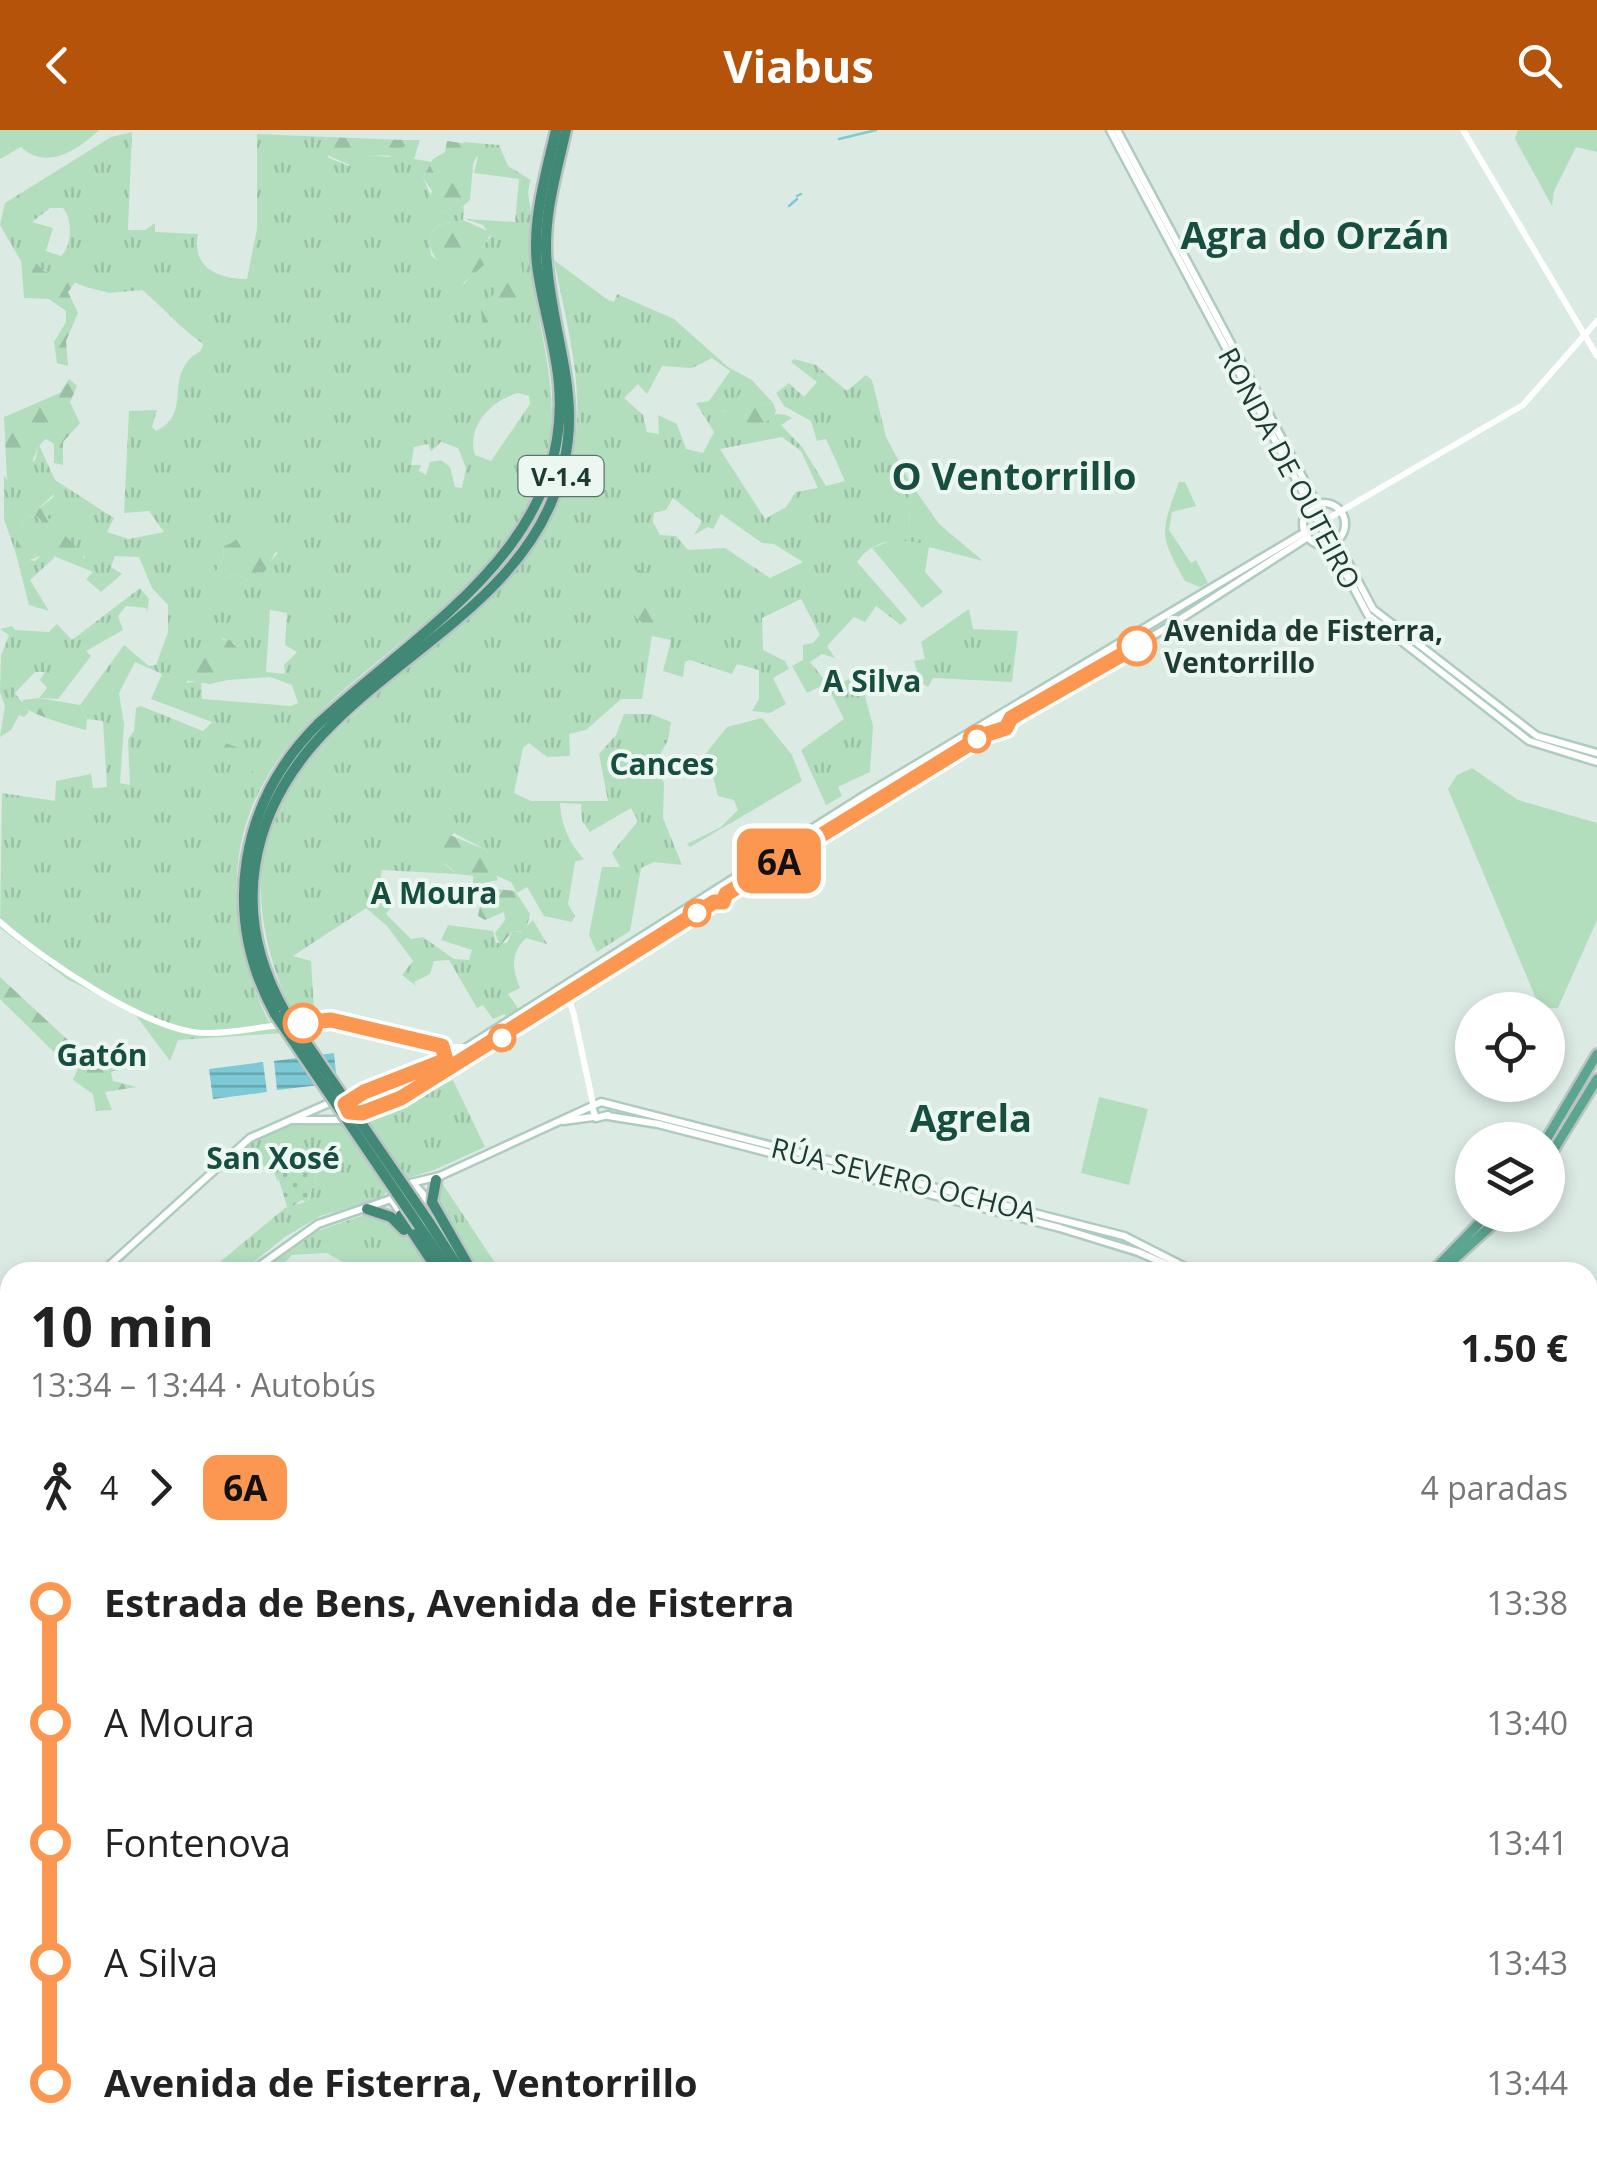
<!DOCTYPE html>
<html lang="es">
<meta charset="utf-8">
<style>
:root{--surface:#fff;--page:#f2f2f2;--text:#222;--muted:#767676;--accent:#b45309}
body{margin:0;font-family:"Open Sans",sans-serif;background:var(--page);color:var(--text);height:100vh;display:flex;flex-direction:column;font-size:38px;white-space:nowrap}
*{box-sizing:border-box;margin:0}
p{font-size:32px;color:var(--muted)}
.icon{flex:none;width:55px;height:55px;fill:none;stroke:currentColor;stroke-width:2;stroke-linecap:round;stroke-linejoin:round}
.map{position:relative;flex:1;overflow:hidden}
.drawer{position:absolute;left:0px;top:1132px;width:1598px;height:902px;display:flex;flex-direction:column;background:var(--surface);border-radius:30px 30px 0 0;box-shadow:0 5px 15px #0003}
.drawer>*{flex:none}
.badge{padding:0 20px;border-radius:15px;font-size:35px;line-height:65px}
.tools{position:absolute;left:1455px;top:862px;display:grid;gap:20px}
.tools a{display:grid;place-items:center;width:110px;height:110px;border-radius:50%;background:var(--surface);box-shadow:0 5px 15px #0003;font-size:50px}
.map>.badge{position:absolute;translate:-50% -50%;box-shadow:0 0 0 5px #fff}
.legs{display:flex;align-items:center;gap:15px;height:110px;padding:0 30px;font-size:32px}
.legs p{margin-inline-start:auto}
.headline{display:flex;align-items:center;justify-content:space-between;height:170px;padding:0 30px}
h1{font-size:55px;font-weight:700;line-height:75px}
ul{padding:0 30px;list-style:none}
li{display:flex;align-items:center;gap:35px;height:120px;font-size:38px}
li i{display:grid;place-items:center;width:15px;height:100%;margin:0 12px;background:currentColor}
li i::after{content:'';width:25px;height:25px;margin:-12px;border:8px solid;border-radius:50%;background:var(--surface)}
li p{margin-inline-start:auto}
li:first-child i{background:linear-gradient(#0000 50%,currentColor 0)}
li:last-child i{background:linear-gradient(currentColor 50%,#0000 0)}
header{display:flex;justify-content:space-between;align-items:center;height:130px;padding:0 30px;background:var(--accent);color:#fff;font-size:45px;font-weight:700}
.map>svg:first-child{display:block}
</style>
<header><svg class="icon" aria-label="back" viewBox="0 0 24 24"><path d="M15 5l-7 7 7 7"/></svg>Viabus<svg class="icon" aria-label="search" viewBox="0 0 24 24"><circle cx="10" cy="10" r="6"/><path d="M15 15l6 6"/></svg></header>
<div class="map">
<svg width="1597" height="2034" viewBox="0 0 1597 2034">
<defs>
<pattern id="grass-tufts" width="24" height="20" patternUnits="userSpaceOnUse" patternTransform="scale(2.5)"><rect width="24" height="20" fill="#b2debe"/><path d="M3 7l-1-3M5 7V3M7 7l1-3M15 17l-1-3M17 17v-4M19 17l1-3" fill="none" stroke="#99bfa4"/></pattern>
<pattern id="forest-firs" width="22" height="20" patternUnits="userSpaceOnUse" patternTransform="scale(2.5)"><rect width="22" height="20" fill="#b2debe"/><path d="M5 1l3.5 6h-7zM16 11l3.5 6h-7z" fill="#99bfa4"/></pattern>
<pattern id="garden-dots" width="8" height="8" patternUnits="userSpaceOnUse" patternTransform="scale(2.5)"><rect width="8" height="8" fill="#b2debe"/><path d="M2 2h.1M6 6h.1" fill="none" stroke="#99bfa4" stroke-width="1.8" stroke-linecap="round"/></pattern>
<pattern id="water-rules" width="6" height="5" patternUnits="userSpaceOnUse" patternTransform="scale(2.5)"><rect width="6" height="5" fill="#7dcad6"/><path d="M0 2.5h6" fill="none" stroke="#66a5ae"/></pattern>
</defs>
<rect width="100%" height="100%" fill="#dceae4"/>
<g fill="url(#grass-tufts)" fill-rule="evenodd">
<path d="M132,2l-4,98h17l10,-7v9l43,2c-7,34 21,45 49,45l10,-50v-95l71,3 -6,6 7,15 20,8 22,-11 19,2 16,-13 -2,-4h16l-6,19 18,3 -9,16 16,35 25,-6 -1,13 -24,5 -10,10 2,20 33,29c14,-15 15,-38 27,-47l-8,-12 -17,-6 49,3 4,-43 -45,-6 4,-16 -15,-15 36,3 9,21 23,14c-6,15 0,21 0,36 1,23 -2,45 2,68 11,69 33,133 6,201 -63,157 -293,205 -302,391 -3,53 9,99 32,146l26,-3c-145,-306 217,-327 276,-556 17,-67 -4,-136 -17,-203l54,40 6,2 3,-8 57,25 54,48 24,13 21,23 -51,8 10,17c18,-9 45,-20 60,-10l-11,7 21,22 24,39 19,-5 -19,-42 -9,2 -6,-20 -27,-15 -8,-13 13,-10 15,14 13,-15 -26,-20 3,-3 22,6 31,26 19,-16 6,5 14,57 25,47 -2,44 20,19c-26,-10 -55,-10 -72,15l50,57 -6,6 -25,-19 -11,16 -11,-5 -27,29 8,12 -13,-4 -12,8 17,21 -20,10 -15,-27 11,-6v-15l10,-2 7,-8 -19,-36 -39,19 1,32 22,11 4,8 -16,9 13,26 -16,9 -18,-2 7,-12v-29l-22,-6 -5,10 -42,-14 -5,2 -2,15 -20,-6 8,-31 -19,-4 -10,63h-21l-35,31 -17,4 1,22 -23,1 -18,-14 -6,5 -9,45 17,8h77l-9,-47 17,-19 8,-21h27l20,8 -3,18 -12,22 8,21 -1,35 19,47 -28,-3 -13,6 -11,63 -33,21 -8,-17 13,-68h18l-8,-14 26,-32 -7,-13 -41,24 -8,-11 -1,-17 -21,-1c1,23 10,41 24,56l-9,3 -7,42 7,12 -3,6 -28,-6 -17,-29 -10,6 -6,-11 -16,-7 -9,-25 -32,-17 -20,23 23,18 -75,-4 -3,15 15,18 -8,11 25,25 12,-2 31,22 15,1 3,-10 -31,-10 7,-15 45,6 3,12h11l5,-11h9l12,-12 14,24 -21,-6c-16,16 -14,31 -6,50l-12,6 12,17 -12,7 -4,-4 -11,5 -10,-14 -6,3 -28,-48 -15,1 -4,13 -16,8 2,4 -14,-11 11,-14 -26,-35 -21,-18 -73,48 18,5 4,64 15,5 -152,10 -8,21 -36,-48 -67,-34 -67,-51 2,-135 53,8 1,-20 35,-7 2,14 14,-1 -4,-66 -16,-2 -7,-14 44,-60 25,21 7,-1 12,-33v-27l-16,-17 -13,-31 -24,-1 -4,11 11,7 -21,18 -15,-13 7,-7 -12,-5 4,-10 -39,-41 8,-22 -15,14h-17l-7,43 -11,-32v-44l3,5 28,-20 4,-15 16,35 59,38 -7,14 22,7 35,-7 -15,-21 -25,2 5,-102 28,-1 -5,17 4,4c34,-16 12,-46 32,-70 7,-9 13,-6 15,-17 -23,-16 -39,-36 -61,-54l-33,3 -23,-6 -65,-26 -21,-36 5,-22 106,-66zM50,78h13c10,12 9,38 -2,48l-15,-5 7,-23 -21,-6zM712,228l18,13 -21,30 -13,2 18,29 -11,21 -17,-4 -9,-25 -19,-9 1,19 -12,-2 -4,-17 -19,-17 14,-14 9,10 15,-28 30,2zM518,263l11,3 1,8 -39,57 -16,-6c-9,-29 17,-55 43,-62zM782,307l19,14 17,37 -22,4 -10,15 -21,12 -45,-70zM441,312l17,6 8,20 -4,20 -7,-1 -5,-20 -9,-7 -11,2 -4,13 -7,-4 2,-6h-10l3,-18 14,-3 3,7zM673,368l29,23 -8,14 14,-8 5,2 8,-15 41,29 12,1 29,18 -33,16 -45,-30 -37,2 -12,-14 -16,-1 -7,-13 1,-9 12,-3zM235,412l43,11 -27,29 -19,-9 -3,6 -14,-6 9,-15 -1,-11zM270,480l17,3 -2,32 12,7 -13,13 1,9 -19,-2zM223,508l12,6 -7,36 42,-3 22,8 6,18 -7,3 -89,-7 -1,-18 -15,2 16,-29zM135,532l27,12 -11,25 61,23 -9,9 -62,-25 -5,2 -2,23 -6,8 2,46 -10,-2 4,-59 -5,-31z"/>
<polygon points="37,386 48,398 54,428 30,450 49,481 29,475 17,428 35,431 40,426 20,400 26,387"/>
<polygon points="140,458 149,469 147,483 146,478 126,476 118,486 123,500 86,521 91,526 58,569 39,568 47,558 40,550 45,542 35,542 15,563 29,582 24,587 19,585 11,600 0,607 5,576 0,562 1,526 9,505 0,499 12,496 15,500 49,502 57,494 72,510"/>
<polygon points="969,479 973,499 1018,501 1012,552 933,548 928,557 920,552 914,531 925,529 921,512"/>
<polygon points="855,547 858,563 864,562 873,596 870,642 838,657 842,666 826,675 801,620 844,589 828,557"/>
<path d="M453,950l32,67 -51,23 -36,11 -18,18 -60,17 -35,21 -44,35h-33l77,-64 23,-7 10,-29 -6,-13 -20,-6 -13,15 -1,14 -6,-14 -20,-5v-12h-9c24,-36 66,-22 101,-28 36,-5 76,-28 109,-43z"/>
<polygon points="442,1053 501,1142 475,1142 435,1070"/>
<path d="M364,1085c35,2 49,32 68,57h-72l-33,-19 -35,2 -17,17h-16l58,-41z"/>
<polygon points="10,1949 10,2025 91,2025 91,2034 0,2034 0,1954"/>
</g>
<g fill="url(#forest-firs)">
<polygon points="328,7 404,10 406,14 397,26 371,25 354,37 325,24 322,13"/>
<polygon points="447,11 468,14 479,22 473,34 470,70 460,79 438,83 428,74 432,61 423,48 433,29 445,22"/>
<path d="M463,90l29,13 -9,13 2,18 -24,21c-15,-16 -32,-25 -32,-50l10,-10z"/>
<path d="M502,119l19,14c8,42 3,52 -38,65l-2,-18 18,-23 16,-11 -1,-9 -12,-2z"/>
<polygon points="29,126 44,141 77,150 68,162 78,183 66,211 68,236 57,233 54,212 66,192 66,181 49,169 24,168 21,128"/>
<path d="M69,249l8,7 -7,16 10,21 -17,19v23l-9,-2v-19l-8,-5c-15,11 -11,30 -25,42l-14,-1 -3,-63 56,-24z"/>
<polygon points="743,259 753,276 773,273 776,281 771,290 732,298 722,295 719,283 729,279"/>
<polygon points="57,364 60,368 46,386 82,423 85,430 81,437 51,425 48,398 37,386 26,387 20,400 38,414 40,426 27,431 17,428 15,421 21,378 40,378"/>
<path d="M261,394l16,6 6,9 -18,32 -14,11 -19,-9 -5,9h-8l-4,-9 9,-15 -1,-12c16,-3 19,-19 38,-22z"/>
<polygon points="637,439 661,448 656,472 663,486 649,496 636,488 626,466"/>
<path d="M217,509l13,1 8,9 -10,31 -18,4 -32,-5c6,-20 25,-26 39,-40z"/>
<path d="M39,568l41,7 7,14 -1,11c-16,-4 -54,-15 -65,-25l2,-5z"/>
<polygon points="223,612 252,623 253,643 226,649 232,633 215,627"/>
<path d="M428,696l58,24 12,30 -25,5v-9l-16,-2c-13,-16 -41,-18 -46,-40l6,-7z"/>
<polygon points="490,758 515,761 530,784 526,801 512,802 500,816 495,803 505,790 504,782 485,790 478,786 483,761"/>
<polygon points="0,847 70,912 100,933 111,924 126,931 127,938 111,942 113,951 137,957 105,962 112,980 96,981 93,964 73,950 78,938 55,923 0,869"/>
</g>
<g fill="#b2debe">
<path d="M0,0h99c-21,20 -52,41 -78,17l-21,12z"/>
<polygon points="1518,0 1597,0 1597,22 1576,17 1554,61 1552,76 1515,9"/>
<path d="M1179,352h6l11,24 -24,6 -3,18 22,33 5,-3 12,23 -8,4 -15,-6c-27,-47 -24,-49 -6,-99z"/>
<polygon points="911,354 939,394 983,431 929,417 925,442 943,462 922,478 872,418 895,409 925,414 909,398"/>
<polygon points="762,588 792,625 802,651 690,717 687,714 721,697 738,680 734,670 718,666 710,634 703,627 727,597"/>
<polygon points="1472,638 1518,670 1597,693 1597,790 1558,878 1540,878 1448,659 1457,645"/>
<polygon points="1099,967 1148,979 1129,1055 1081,1043"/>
</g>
<polygon fill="url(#garden-dots)" points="295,1023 315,1031 318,1042 307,1072 302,1070 288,1079 277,1044"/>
<g fill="url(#water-rules)">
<polygon points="334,923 337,953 277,960 274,931"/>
<polygon points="263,932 267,962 213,969 209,939"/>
</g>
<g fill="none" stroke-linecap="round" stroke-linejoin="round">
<g stroke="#7dcad6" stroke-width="2.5">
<polyline points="839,9 876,0"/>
<polyline points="797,66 801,64"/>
<polyline points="789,76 797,69"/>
</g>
<g stroke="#b6c7c0" stroke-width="10" stroke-dasharray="10 5" stroke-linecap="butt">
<polyline points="961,2025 973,2034"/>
<polyline points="975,2025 985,2033"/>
</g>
<defs>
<g id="secondary">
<polyline points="1110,0 1368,485 1529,611 1597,632"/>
<polyline points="1117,0 1373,479 1537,606 1597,623"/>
<circle cx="1324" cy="394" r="21"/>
<polyline points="528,886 556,870"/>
<polyline points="592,977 596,988 608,985"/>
<polyline points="608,986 658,994 1060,1098 1138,1122 1184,1142"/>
<polyline points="293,990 341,990 413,962 714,772 723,772 726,763 985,605 1008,597 1011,588 1168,497 1308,407"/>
<polyline points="563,991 593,987"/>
<polyline points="413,1053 423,1064 422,1079"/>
<polyline points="402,1085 391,1069 398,1056 440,1046 601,972 1124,1106 1195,1142"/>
<polyline points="102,1142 250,1008 327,974 421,942 461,921 865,665 1305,402"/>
<polyline points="251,1142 318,1094 391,1069"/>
<polyline points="0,1231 10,1222"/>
<polyline points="0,1330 10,1330"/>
</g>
<g id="primary">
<polyline points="1546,1010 1597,924"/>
<polyline points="1548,1029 1597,949"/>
<polyline points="1432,1142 1487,1085"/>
<polyline points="1440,1142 1503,1085"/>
<polyline points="1588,1528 1597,1527"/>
<polyline points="1588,1539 1597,1541"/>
<polyline points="1588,1579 1597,1586"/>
<polyline points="1588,1626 1597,1624"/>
<polyline points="0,1686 10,1680"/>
<polyline points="0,1737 10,1727"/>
</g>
<g id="trunk">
<path d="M285,882c-25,-44 -38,-94 -30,-146 27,-175 234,-217 296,-363 39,-92 4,-148 -4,-238 -5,-45 9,-91 19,-135"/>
<path d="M275,884c-54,-99 -36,-211 43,-290 103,-96 254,-178 241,-339 -3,-40 -17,-79 -22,-120 -5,-45 9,-91 19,-135"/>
<polyline points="436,1050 432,1072 472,1142"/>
<polyline points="367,1079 391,1087 404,1100"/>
<polyline points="401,1085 439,1142"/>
<polyline points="429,1092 461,1142"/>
<polyline points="419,1096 450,1142"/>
<polyline points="985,2033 987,2034"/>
<polyline points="1105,2034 1108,2025"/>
</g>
<g id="motorway">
<polyline points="1588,1570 1597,1564"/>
<polyline points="0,1713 10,1704"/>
<polyline points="0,1726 10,1718"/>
<polyline points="1133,2034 1134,2025"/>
<polyline points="1145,2034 1146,2025"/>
</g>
</defs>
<use href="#secondary" stroke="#aecbc0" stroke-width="11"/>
<use href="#primary" stroke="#bbc4c2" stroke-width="14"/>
<use href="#trunk" stroke="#bbc4c2" stroke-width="15"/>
<use href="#motorway" stroke="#bbc4c2" stroke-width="15"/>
<g stroke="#fff" stroke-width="6">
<polyline points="1463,0 1597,226"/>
<polyline points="1305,402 1523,275 1597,191"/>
<path d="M0,792c42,37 149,110 204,111 26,1 53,-6 78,-8"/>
<polyline points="562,869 570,872 574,885 593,974"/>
<polyline points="295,894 331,890 442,917 464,917"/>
<polyline points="1588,1424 1597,1414"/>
<polyline points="1588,1737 1597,1751"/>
<polyline points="1588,1891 1597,1881"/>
<polyline points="1344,2034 1352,2025"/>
</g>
<use href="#secondary" stroke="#fff" stroke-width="6"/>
<use href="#primary" stroke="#5ca591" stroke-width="9"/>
<use href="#trunk" stroke="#418876" stroke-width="10"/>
<use href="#motorway" stroke="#266a5b" stroke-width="10"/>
<defs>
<g id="rail">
<polyline points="1588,1291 1597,1281"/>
<polyline points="1588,1317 1597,1307"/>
<polyline points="1253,2025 1253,2034"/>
<polyline points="1223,2034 1226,2025"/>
</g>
</defs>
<use href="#rail" stroke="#56776e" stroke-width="6"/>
<use href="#rail" stroke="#edf7f2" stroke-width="2.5" stroke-dasharray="8" stroke-linecap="butt"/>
<defs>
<g id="trunk-bridge">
<polyline points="285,882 429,1092"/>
<polyline points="275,884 419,1096"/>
</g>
<polyline id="motorway-bridge" points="1588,1578 1597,1572"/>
</defs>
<use href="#trunk-bridge" stroke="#bbc4c2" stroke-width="15" stroke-linecap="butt"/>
<use href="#motorway-bridge" stroke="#bbc4c2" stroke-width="15" stroke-linecap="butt"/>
<use href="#trunk-bridge" stroke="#418876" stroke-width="10"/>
<use href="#motorway-bridge" stroke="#266a5b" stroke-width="10"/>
</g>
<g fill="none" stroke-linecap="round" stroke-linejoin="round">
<defs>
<polyline id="line-1" points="303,893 331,890 442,916 446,930 364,962 345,974 349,982 362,983 401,968 714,772 723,772 726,764 984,605 1006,598 1011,588 1137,516"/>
</defs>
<use href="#line-1" stroke="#fff" stroke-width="22"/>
<use href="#line-1" stroke="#fc9751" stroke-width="15"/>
</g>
<g fill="#fff" stroke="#fc9751" stroke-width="5">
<circle cx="1137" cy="516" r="18"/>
<circle cx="977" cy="609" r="12"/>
<circle cx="697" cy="783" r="12"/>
<circle cx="303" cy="893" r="18"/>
<circle cx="502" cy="908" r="12"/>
</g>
<g text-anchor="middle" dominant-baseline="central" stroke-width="8" stroke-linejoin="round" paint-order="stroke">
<rect fill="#edf7f2" stroke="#5b736c" stroke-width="2.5" x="518.5" y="326" width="85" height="40" rx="8"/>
<g font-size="25" font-weight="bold" fill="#1d3b32">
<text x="561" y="346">V-1.4</text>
</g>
<g font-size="28" fill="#1d3b32" stroke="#edf7f2">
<text transform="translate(1290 338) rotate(62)">RONDA DE OUTEIRO</text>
<text transform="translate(904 1049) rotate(14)">RÚA SEVERO OCHOA</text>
</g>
<g font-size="28" font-weight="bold" fill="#1d3b32" stroke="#edf7f2" text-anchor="start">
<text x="1164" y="500">Avenida de Fisterra,<tspan x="1164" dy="32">Ventorrillo</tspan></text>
</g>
<g font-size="30" font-weight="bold" fill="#174e40" stroke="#edf7f2">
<text x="872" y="550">A Silva</text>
<text x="662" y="633">Cances</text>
<text x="434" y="762">A Moura</text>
<text x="102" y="924">Gatón</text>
<text x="273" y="1027">San Xosé</text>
</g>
<g font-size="38" font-weight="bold" fill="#174e40" stroke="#edf7f2">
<text x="1315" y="104">Agra do Orzán</text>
<text x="1014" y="345">O Ventorrillo</text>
<text x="971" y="987">Agrela</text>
</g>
</g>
</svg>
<div class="tools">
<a><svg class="icon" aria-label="locate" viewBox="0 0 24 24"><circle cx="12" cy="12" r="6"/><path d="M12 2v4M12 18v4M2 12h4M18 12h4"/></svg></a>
<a><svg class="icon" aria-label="layers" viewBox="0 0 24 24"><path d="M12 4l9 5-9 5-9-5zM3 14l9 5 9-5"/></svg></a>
</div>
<b class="badge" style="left:779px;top:731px;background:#fc9751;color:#111">6A</b>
<section class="drawer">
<div class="headline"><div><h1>10 min</h1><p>13:34 – 13:44 · Autobús</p></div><b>1.50 €</b></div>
<div class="legs"><svg class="icon" aria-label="walk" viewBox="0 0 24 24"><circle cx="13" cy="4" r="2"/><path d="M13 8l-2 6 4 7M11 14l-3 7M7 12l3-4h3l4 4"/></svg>4<svg class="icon" aria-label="forward" viewBox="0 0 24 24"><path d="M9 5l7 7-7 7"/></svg><b class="badge" style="background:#fc9751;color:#111">6A</b><p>4 paradas</p></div>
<ul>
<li><i style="color:#fc9751"></i><b>Estrada de Bens, Avenida de Fisterra</b><p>13:38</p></li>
<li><i style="color:#fc9751"></i><span>A Moura</span><p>13:40</p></li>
<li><i style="color:#fc9751"></i><span>Fontenova</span><p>13:41</p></li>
<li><i style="color:#fc9751"></i><span>A Silva</span><p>13:43</p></li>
<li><i style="color:#fc9751"></i><b>Avenida de Fisterra, Ventorrillo</b><p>13:44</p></li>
</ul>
</section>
</div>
